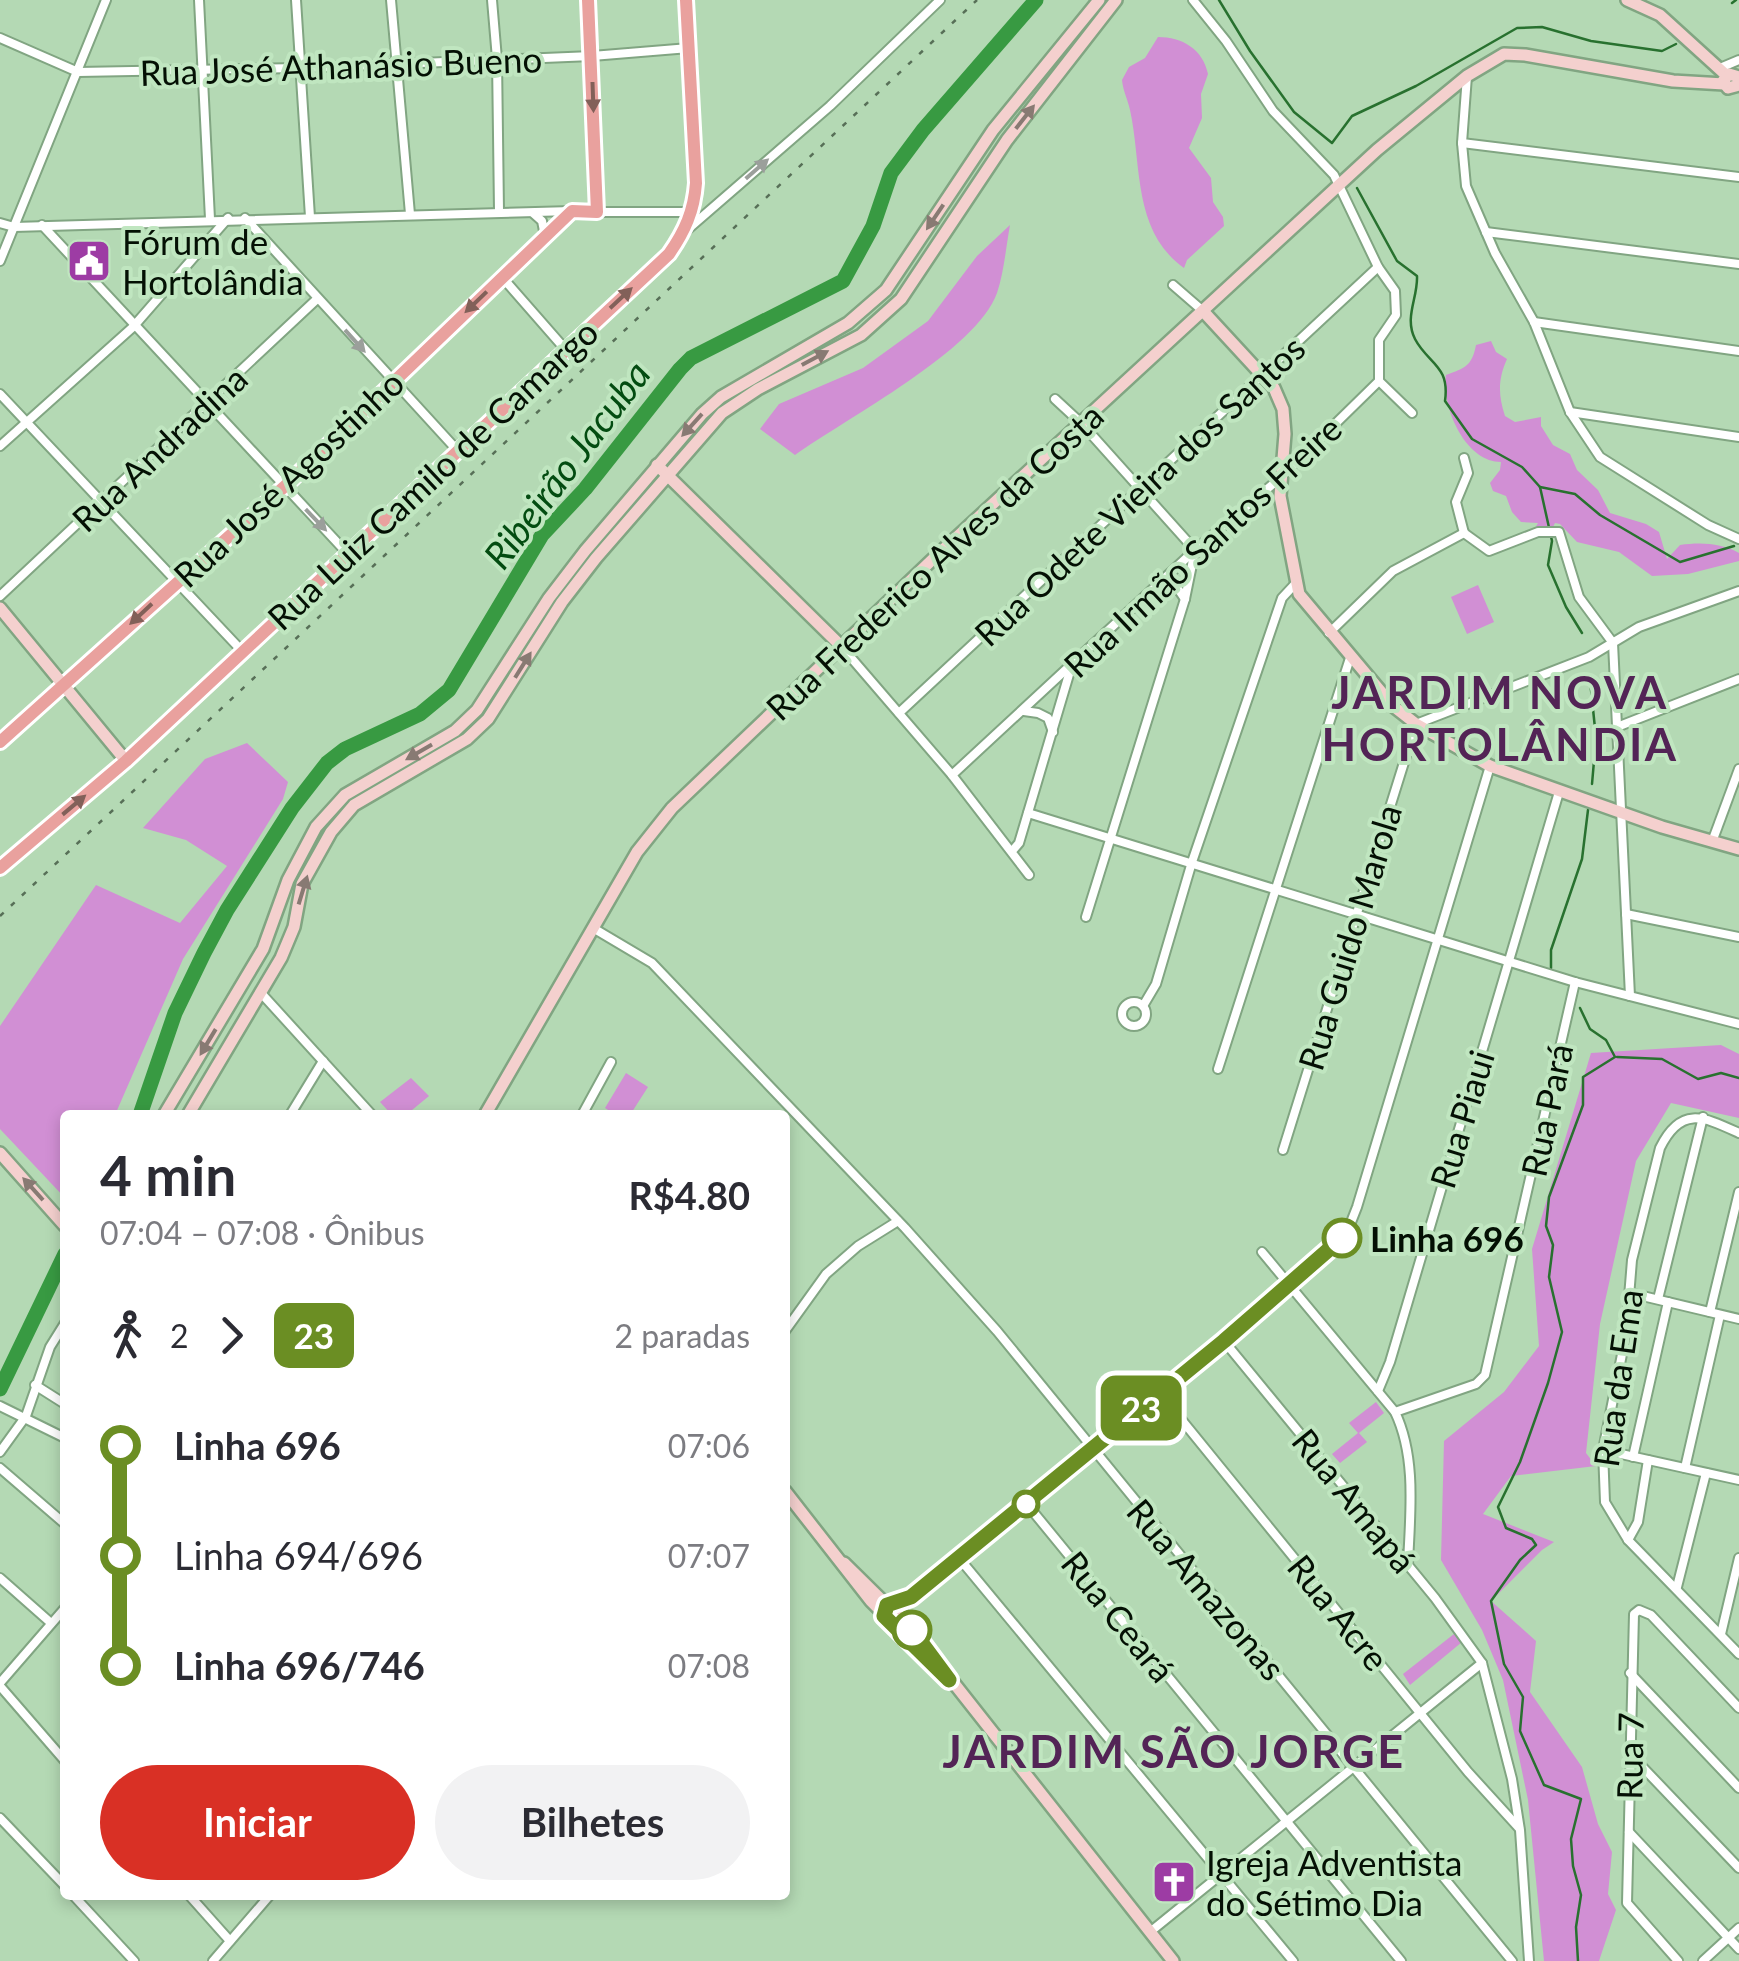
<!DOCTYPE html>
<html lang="pt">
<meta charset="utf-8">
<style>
:root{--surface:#fff;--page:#f2f2f3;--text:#2b2b33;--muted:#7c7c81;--accent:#d93025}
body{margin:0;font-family:Lato,sans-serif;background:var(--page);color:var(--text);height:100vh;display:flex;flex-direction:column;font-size:38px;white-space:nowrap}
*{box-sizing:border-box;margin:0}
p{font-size:32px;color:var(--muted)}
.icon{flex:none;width:55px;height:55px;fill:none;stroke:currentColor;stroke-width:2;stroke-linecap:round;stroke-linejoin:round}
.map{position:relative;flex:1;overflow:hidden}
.side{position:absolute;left:60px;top:1110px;width:730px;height:790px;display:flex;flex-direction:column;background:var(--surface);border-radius:10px;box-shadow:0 5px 15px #0003}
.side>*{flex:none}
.badge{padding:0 20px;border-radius:15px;font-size:35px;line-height:65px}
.map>.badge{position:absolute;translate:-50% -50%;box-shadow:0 0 0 5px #fff}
.legs{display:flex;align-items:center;gap:15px;height:110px;padding:0 40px;font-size:32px}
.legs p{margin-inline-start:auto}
.head{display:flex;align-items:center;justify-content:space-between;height:170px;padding:0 40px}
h1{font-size:55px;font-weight:700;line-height:75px}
.primary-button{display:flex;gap:20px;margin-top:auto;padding:20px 40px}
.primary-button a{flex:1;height:115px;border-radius:60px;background:var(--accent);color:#fff;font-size:40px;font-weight:700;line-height:115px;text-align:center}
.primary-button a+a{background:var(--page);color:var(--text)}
ul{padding:0 40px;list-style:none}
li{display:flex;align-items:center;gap:35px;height:110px;font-size:38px}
li i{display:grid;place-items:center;width:15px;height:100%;margin:0 12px;background:currentColor}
li i::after{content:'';width:25px;height:25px;margin:-12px;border:8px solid;border-radius:50%;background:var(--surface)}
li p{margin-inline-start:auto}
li:first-child i{background:linear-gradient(#0000 50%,currentColor 0)}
li:last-child i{background:linear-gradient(currentColor 50%,#0000 0)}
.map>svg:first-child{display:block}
</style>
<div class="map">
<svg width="1739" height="1961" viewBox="0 0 1739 1961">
<rect width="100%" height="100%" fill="#b4d9b4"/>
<g fill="#d18fd4">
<path d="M1158,37c24,0 45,12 50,37l-7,20 1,24 -13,30 22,30 2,24 10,15 1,9 -37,34 -3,8c-52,-37 -42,-104 -54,-158 -2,-10 -7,-19 -8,-30l7,-13 16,-9z"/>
<path d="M1010,225c-4,22 -6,47 -13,68 -20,57 -150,125 -202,162l-35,-26 19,-25 84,-36 65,-47 49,-65z"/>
<path d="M1491,341l5,11 11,7c-9,20 -9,36 -2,57l10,6 26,-5v9l12,19 17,9 7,16 21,20 12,23 36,11 13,8 8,27 13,-14c21,-3 41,-2 59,8v8l-51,13 -36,2 -33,-24 -42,-10 -17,-18 -5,-1 -2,4 2,8 -23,-2 6,-10 -17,-1 -9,-10 -6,-16 -13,-5 -3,-8 10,-13 1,-8c-36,0 -60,-56 -55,-87 19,-7 26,-9 30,-30z"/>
<polygon points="1478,585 1494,622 1467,634 1451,597"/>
<polygon points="247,743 288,782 283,799 183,959 115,1115 65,1115 65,1198 0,1129 0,1026 96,885 180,923 227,866 186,840 143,828 205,759"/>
<polygon points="1721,1045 1739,1054 1739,1118 1671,1103 1636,1161 1600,1324 1586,1453 1596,1466 1511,1476 1483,1514 1554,1542 1542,1550 1491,1601 1536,1641 1530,1692 1582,1767 1598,1824 1612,1852 1608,1894 1616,1910 1599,1961 1544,1961 1528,1800 1503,1680 1482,1630 1441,1560 1444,1441 1504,1392 1539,1346 1532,1249 1591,1053"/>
<polygon points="626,1073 648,1087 630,1115 616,1115 605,1108"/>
<polygon points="411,1078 429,1096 406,1115 392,1115 380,1102"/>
<polygon points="1376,1402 1384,1413 1359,1433 1367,1442 1340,1463 1332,1454 1358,1433 1349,1423"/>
<polygon points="1454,1634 1462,1642 1410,1685 1403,1674"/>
</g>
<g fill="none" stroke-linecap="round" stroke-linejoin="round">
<g stroke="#28712f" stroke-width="2.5">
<polyline points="1219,0 1250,51 1294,112 1332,143 1352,116 1416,86 1517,28 1542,27 1591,41 1662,51 1676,44"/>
<polyline points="1732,3 1736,0"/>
<path d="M1357,188l40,73 20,15c1,22 -13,41 -2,63 13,25 35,26 30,62l27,38 50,28 18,20 12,54 -4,24 18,42 16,26"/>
<polyline points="1540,487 1575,494 1600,515 1680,562 1734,546"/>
<polyline points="1590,680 1596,738 1592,784"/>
<polyline points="1551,968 1551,950 1582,859 1588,810"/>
<polyline points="1617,1057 1662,1059 1698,1079 1721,1073 1739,1078"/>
<polyline points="1578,1961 1576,1927 1581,1895 1573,1866 1571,1839 1581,1799 1544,1785 1520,1731 1523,1697 1504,1664 1491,1601 1520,1560 1536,1545 1532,1539 1506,1528 1498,1507 1520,1462 1548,1383 1562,1332 1549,1277 1553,1245 1546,1226 1549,1197 1583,1105 1583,1077 1615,1057 1606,1040 1590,1029 1580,1008"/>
</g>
<g stroke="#389a42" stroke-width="15">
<polyline points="140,1115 175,1013 204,953 227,910 292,808 327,763 345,749 420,714 449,690 542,535 585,489 680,369 691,358 843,281 873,226 891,173 923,130 1036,0"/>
<polyline points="0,1389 65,1254"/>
</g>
<defs>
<g id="street">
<polyline points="199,0 210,219"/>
<polyline points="296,0 310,217"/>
<polyline points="391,0 410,214"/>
<polyline points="492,0 497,59 499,211"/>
<polyline points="1193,0 1226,41 1273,111 1334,175 1378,267 1395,291 1396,315 1379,340 1379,381 1412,413"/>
<polyline points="0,38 78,72 300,68 592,56 689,48"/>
<polyline points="1720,68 1739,60"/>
<polyline points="1467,76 1462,143 1466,186 1495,253 1534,322 1570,412 1600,457 1708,525 1739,539"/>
<polyline points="1462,143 1739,177"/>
<polyline points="597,212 692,212"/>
<polyline points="533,213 542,221 545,236"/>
<polyline points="245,218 457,450"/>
<polyline points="0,223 14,227 572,211"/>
<polyline points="42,225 348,554"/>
<polyline points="687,230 830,106 940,0"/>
<polyline points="1486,232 1739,264"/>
<polyline points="0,261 106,0"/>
<polyline points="502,277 565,349"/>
<polyline points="1173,285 1203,311"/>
<polyline points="1534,322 1739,351"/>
<polyline points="0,394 242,651"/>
<polyline points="1055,399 1082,424 1195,550 1185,599 1086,917"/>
<polyline points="1570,412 1739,437"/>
<polyline points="0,446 133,327 228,218"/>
<polyline points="1464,533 1489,551 1538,532 1559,532 1579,597 1613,643 1630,996"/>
<polyline points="1464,533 1456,502 1468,473 1464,458"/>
<polyline points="1158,585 1176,586 1185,599"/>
<polyline points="0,596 317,299"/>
<polyline points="1329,633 1393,571 1464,533"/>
<polyline points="841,646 952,775 1029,875"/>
<polyline points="1024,711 1038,713 1048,718 1053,732"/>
<polyline points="899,713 1378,267"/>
<polyline points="1617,727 1739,679"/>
<polyline points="952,775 1195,550 1279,479 1379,381"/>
<polyline points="1028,813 1575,982 1739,1024"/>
<polyline points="1712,842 1739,769"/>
<polyline points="1013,850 1019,843 1070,671"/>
<polyline points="1626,914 1739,937"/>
<polyline points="593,928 652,963 905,1228 997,1331 1512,1961"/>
<polyline points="261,993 372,1115"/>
<circle cx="1134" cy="1014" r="12"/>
<polyline points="1143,1006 1156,984 1192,862 1282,598 1296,583"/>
<polyline points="1218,1069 1350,658"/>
<polyline points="290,1115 323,1061"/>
<polyline points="582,1115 611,1062"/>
<path d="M1739,1133c-35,-16 -58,-28 -79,15l-28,112 -6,74 -23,116 2,52 23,38 111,114"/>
<polyline points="1283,1150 1416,724 1589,657 1639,627 1739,591"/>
<path d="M1262,1252l133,160c22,46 15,103 13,152"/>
<polyline points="1630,1293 1739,1319"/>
<polyline points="1658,1299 1703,1117"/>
<polyline points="1710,1312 1739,1192"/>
<polyline points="785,1331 826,1274 858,1246 898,1221"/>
<polyline points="1224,1341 1435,1598 1482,1663 1512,1779 1520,1830 1529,1961"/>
<polyline points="35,1385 65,1404"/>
<polyline points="1378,1391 1390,1362 1559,792"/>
<polyline points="1159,1392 1468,1772 1519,1828"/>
<polyline points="0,1406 65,1438"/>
<polyline points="1395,1412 1476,1384 1485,1375 1575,982"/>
<polyline points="1603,1450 1739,1480"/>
<polyline points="0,1452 26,1416 50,1347 65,1323"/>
<polyline points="1633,1457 1668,1302"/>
<polyline points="0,1468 65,1524"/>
<polyline points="1685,1468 1720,1315"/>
<polyline points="1026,1503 1401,1961"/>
<polyline points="1628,1540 1638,1522 1648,1460"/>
<polyline points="959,1558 1293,1961"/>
<polyline points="0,1578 51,1623"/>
<polyline points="1677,1587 1706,1473"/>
<polyline points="885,1609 893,1601 911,1597"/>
<polyline points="897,1615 911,1597 1289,1287 1346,1235 1357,1207 1490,766"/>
<polyline points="1721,1634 1739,1558"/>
<polyline points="1630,1673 1739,1788"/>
<polyline points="0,1683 65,1608"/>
<polyline points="0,1686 65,1761"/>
<polyline points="1630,1754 1739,1868"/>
<polyline points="0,1818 65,1886"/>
<polyline points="1629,1832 1739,1949"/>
<polyline points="73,1895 134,1961"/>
<polyline points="189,1895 230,1941"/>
<polyline points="1150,1932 1482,1663"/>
<polyline points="213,1961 270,1895"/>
<polyline points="1678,1961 1627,1903 1634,1614 1639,1610 1651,1615 1739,1708"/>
<polyline points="1703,1961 1739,1928"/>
</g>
<g id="secondary">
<polyline points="1627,0 1660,15 1726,75"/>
<polyline points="1739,77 1729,74 1723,81 1728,88 1739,85"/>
<polyline points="1203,311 1274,388 1283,409 1285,434 1280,496 1299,594 1393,706 1416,724 1490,766 1662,827 1739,849"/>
<polyline points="657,465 841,646"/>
<polyline points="0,608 126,761"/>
<polyline points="164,1115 263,949 288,880 316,827 345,795 455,731 477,710 549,598 585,551 702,414 721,397 848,323 886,290 993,130 1099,0"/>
<polyline points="188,1115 281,958 294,927 302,884 331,832 354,805 467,739 488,719 562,602 596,558 722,413 758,389 861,335 901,299 1007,140 1116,0"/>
<polyline points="485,1115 637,852 672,808 933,559 1377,150 1467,76 1504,54 1525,55 1673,81 1724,84"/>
<polyline points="0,1153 65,1226"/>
<polyline points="785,1491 871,1601 925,1655"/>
<polyline points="844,1563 912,1630 1173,1961"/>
</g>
<g id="primary">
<polyline points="0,742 284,487 572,211 597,212 588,0"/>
<path d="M0,868l126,-107 543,-507c16,-23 25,-43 27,-71l-10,-183"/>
</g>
</defs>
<use href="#street" stroke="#81a582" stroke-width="12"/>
<use href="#secondary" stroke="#81a582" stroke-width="16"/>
<use href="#primary" stroke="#fff" stroke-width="18"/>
<use href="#street" stroke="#fff" stroke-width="8"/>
<use href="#secondary" stroke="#f4d0ce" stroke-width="11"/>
<use href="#primary" stroke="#e9a19e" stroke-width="12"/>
<polyline stroke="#576f57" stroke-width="2.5" stroke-dasharray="5 10" stroke-linecap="butt" points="0,916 977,0"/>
</g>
<defs><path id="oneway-solid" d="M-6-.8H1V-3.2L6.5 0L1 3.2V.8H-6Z" transform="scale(2.5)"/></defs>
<g fill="#826059">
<use href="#oneway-solid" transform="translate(593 97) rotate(88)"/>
<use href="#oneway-solid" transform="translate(621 298) rotate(-43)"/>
<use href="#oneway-solid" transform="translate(476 302) rotate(136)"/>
<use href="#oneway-solid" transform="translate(141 614) rotate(137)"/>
<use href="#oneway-solid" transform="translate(74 805) rotate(-40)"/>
</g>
<g fill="#887a73">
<use href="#oneway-solid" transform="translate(1025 117) rotate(-52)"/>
<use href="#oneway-solid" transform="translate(935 217) rotate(124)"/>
<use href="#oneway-solid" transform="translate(815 358) rotate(-28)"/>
<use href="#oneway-solid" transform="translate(692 425) rotate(132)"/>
<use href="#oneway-solid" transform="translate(523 665) rotate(-58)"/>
<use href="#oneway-solid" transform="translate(419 752) rotate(150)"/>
<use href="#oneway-solid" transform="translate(303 890) rotate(-73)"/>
<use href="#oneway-solid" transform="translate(208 1042) rotate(121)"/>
<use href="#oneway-solid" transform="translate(33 1189) rotate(-132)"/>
</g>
<g fill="#9b9f9b">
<use href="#oneway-solid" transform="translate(757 169) rotate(-41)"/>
<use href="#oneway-solid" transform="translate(355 341) rotate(48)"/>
<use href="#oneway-solid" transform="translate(316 520) rotate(46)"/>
</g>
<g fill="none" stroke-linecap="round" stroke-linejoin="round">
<defs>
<polyline id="line-1" points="912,1630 949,1680 884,1616 887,1605 911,1597 1224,1341 1342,1238"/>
</defs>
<use href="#line-1" stroke="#fff" stroke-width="22"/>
<use href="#line-1" stroke="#6b8e23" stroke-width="15"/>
</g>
<defs>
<symbol id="civic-square" viewBox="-11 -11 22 22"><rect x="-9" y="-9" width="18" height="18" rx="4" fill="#9d3ca4" stroke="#c0e6c0"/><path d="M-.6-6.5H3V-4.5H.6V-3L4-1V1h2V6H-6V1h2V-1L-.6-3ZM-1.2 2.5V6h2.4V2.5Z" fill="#fff"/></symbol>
<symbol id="church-square" viewBox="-11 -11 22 22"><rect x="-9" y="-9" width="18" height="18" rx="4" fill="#9d3ca4" stroke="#c0e6c0"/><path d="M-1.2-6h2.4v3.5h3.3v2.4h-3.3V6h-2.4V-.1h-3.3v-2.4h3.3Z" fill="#fff"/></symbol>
</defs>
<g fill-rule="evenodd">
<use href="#civic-square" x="64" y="236" width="50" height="50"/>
<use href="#church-square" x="1149" y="1857" width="50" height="50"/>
</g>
<g fill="#fff" stroke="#6b8e23" stroke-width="5">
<circle cx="1342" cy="1238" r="18"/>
<circle cx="1026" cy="1504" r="12"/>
<circle cx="912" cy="1630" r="18"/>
</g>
<g text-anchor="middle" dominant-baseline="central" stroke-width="8" stroke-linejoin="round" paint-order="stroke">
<g font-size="35" fill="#041004" stroke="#c0e6c0">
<text transform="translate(341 65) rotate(-2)">Rua José Athanásio Bueno</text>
<text transform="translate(159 448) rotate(-43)">Rua Andradina</text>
<text transform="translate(432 474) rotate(-43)">Rua Luiz Camilo de Camargo</text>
<text transform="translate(288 478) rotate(-43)">Rua José Agostinho</text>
<text transform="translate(1139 490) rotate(-43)">Rua Odete Vieira dos Santos</text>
<text transform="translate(1202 546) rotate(-43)">Rua Irmão Santos Freire</text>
<text transform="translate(934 561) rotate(-43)">Rua Frederico Alves da Costa</text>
<text transform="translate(1349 937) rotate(-73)">Rua Guido Marola</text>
<text transform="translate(1546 1110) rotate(-78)">Rua Pará</text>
<text transform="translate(1461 1119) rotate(-73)">Rua Piaui</text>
<text transform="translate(1617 1378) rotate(-82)">Rua da Ema</text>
<text transform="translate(1355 1500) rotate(51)">Rua Amapá</text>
<text transform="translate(1207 1589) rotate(50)">Rua Amazonas</text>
<text transform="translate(1339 1612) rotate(51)">Rua Acre</text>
<text transform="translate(1119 1616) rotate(51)">Rua Ceará</text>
<text transform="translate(1629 1756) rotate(-89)">Rua 7</text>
</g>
<g font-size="35" fill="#041004" stroke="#c0e6c0" text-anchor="start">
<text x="122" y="241">Fórum de<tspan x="122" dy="40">Hortolândia</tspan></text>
<text x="1206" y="1862">Igreja Adventista<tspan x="1206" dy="40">do Sétimo Dia</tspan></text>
</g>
<g font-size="35" font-weight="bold" fill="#041004" stroke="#c0e6c0" text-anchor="start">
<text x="1370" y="1238">Linha 696</text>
</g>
<g font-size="38" font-style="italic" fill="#034c11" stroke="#c0e6c0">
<text transform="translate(566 464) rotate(-53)">Ribeirão Jacuba</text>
</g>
<g font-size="45" font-weight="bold" letter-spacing="2.5" fill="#532456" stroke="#c0e6c0">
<text x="1500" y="692">JARDIM NOVA<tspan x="1500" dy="52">HORTOLÂNDIA</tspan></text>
<text x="1174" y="1751">JARDIM SÃO JORGE</text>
</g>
</g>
</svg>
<b class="badge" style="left:1141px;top:1408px;background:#6b8e23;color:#fff">23</b>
<section class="side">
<div class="head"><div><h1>4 min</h1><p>07:04 – 07:08 · Ônibus</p></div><b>R$4.80</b></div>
<div class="legs"><svg class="icon" aria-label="walk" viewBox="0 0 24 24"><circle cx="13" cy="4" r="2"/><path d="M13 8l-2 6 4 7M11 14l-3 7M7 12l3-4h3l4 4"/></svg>2<svg class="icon" aria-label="forward" viewBox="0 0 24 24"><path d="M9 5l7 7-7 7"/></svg><b class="badge" style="background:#6b8e23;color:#fff">23</b><p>2 paradas</p></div>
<ul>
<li><i style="color:#6b8e23"></i><b>Linha 696</b><p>07:06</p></li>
<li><i style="color:#6b8e23"></i><span>Linha 694/696</span><p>07:07</p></li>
<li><i style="color:#6b8e23"></i><b>Linha 696/746</b><p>07:08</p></li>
</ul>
<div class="primary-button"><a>Iniciar</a><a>Bilhetes</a></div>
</section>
</div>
